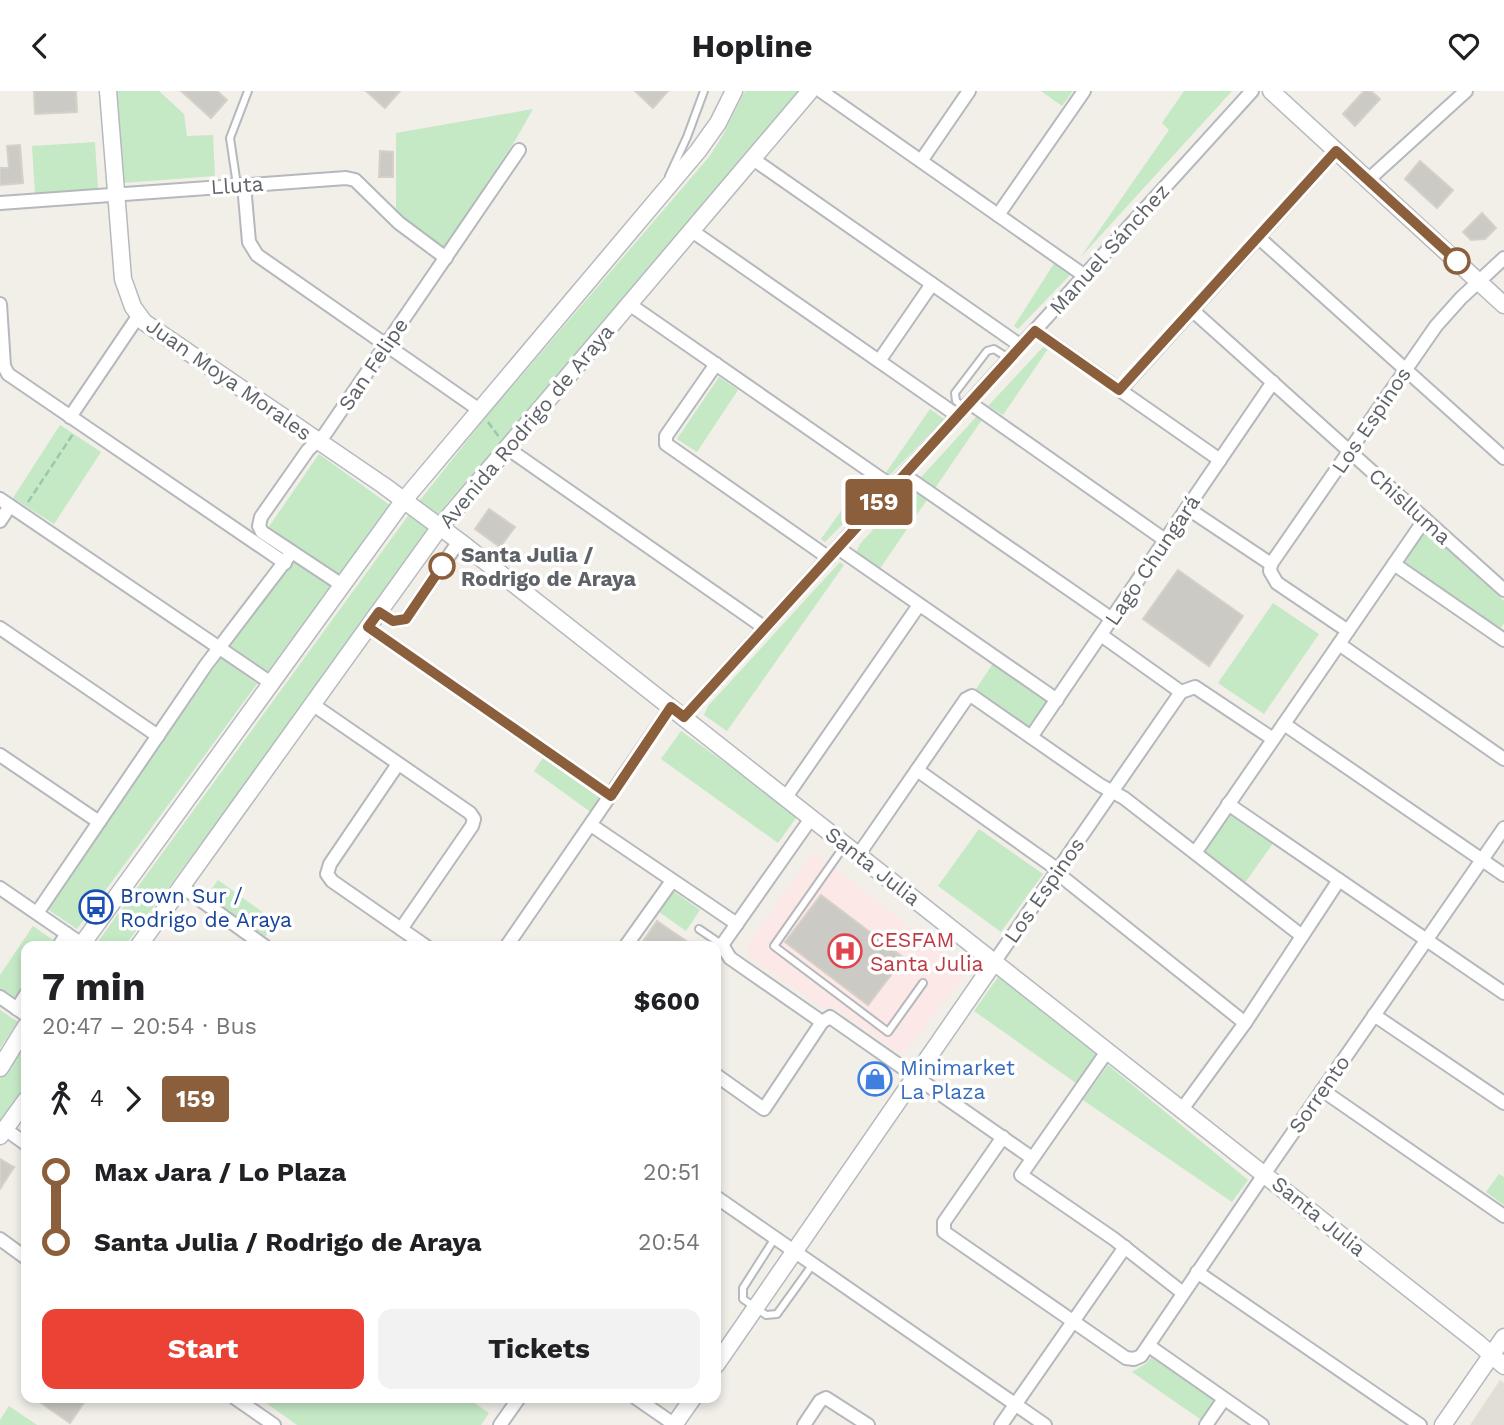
<!DOCTYPE html>
<meta charset="utf-8">
<style>
:root{--surface:#fff;--page:#f2f2f2;--text:#202124;--muted:#757577;--accent:#ea4335}
body{margin:0;font-family:"Work Sans",sans-serif;background:var(--page);color:var(--text);height:100vh;display:flex;flex-direction:column;font-size:26px;white-space:nowrap}
*{box-sizing:border-box;margin:0}
p{font-size:23px;color:var(--muted)}
.icon{flex:none;width:38px;height:38px;fill:none;stroke:currentColor;stroke-width:2;stroke-linecap:round;stroke-linejoin:round}
.map{position:relative;flex:1;overflow:hidden}
.drawer{position:absolute;left:21px;top:850px;width:700px;height:462px;display:flex;flex-direction:column;background:var(--surface);border-radius:14px;box-shadow:0 4px 10px #0003}
.drawer>*{flex:none}
.badge{padding:0 14px;border-radius:5px;font-size:24px;line-height:46px}
.map>.badge{position:absolute;translate:-50% -50%;box-shadow:0 0 0 4px #fff}
.legs{display:flex;align-items:center;gap:10px;height:77px;padding:0 21px;font-size:23px}
.legs p{margin-inline-start:auto}
.headline{display:flex;align-items:center;justify-content:space-between;height:119px;padding:0 21px}
h1{font-size:38px;font-weight:700;line-height:52px}
.primary-button{display:flex;gap:14px;margin-top:auto;padding:14px 21px}
.primary-button a{flex:1;height:80px;border-radius:14px;background:var(--accent);color:#fff;font-size:28px;font-weight:700;line-height:80px;text-align:center}
.primary-button a+a{background:var(--page);color:var(--text)}
ul{padding:0 21px;list-style:none}
li{display:flex;align-items:center;gap:24px;height:70px;font-size:26px}
li i{display:grid;place-items:center;width:10px;height:100%;margin:0 9px;background:currentColor}
li i::after{content:'';width:18px;height:18px;margin:-9px;border:5px solid;border-radius:50%;background:var(--surface)}
li p{margin-inline-start:auto}
li:first-child i{background:linear-gradient(#0000 50%,currentColor 0)}
li:last-child i{background:linear-gradient(currentColor 50%,#0000 0)}
header{display:flex;justify-content:space-between;align-items:center;height:91px;padding:0 21px;background:var(--surface);font-size:32px;font-weight:700}
.map>svg:first-child{display:block}
</style>
<header><svg class="icon" aria-label="back" viewBox="0 0 24 24"><path d="M15 5l-7 7 7 7"/></svg>Hopline<svg class="icon" aria-label="heart" viewBox="0 0 24 24"><path d="M12 20l-8-8c-3-5 5-10 8-4 3-6 11-1 8 4z"/></svg></header>
<div class="map">
<svg width="1504" height="1334" viewBox="0 0 1504 1334">
<rect width="100%" height="100%" fill="#f1efe8"/>
<polygon fill="#e1ded6" points="1500,1289 1504,1292 1504,1334 1470,1334"/>
<polygon fill="#fce8e6" points="817,764 961,875 963,886 903,964 833,916 826,918 749,866 748,854 810,765"/>
<g fill="#c5e8c5">
<polygon points="115,0 159,0 184,23 187,45 213,44 215,85 122,92"/>
<polygon points="745,0 799,0 686,136 449,410 306,611 124,856 94,856 413,418 486,326 709,66 723,44"/>
<polygon points="1041,0 1073,0 1062,15"/>
<polygon points="1184,0 1232,0 1080,167 1169,39 1162,32"/>
<polygon points="533,18 516,48 442,160 396,119 396,42"/>
<polygon points="95,51 98,98 35,103 32,55"/>
<polygon points="1055,171 1072,182 1018,238 1014,235"/>
<polygon points="1045,254 1050,255 1003,324 988,315"/>
<polygon points="719,286 738,299 697,361 677,348"/>
<polygon points="930,318 944,328 889,385 885,383"/>
<polygon points="978,324 983,327 879,479 856,462 860,453"/>
<polygon points="60,334 101,361 54,433 13,407"/>
<polygon points="319,363 391,415 269,581 228,554 301,461 268,437"/>
<polygon points="867,384 881,394 825,451 821,448"/>
<polygon points="1426,439 1504,510 1504,532 1500,538 1403,470"/>
<polygon points="840,471 844,474 727,640 704,624 708,615"/>
<polygon points="1273,512 1319,543 1264,623 1218,592"/>
<polygon points="221,567 257,593 77,838 46,817"/>
<polygon points="994,571 1049,608 1030,637 974,601"/>
<polygon points="681,640 798,724 778,752 661,668"/>
<polygon points="545,664 603,706 592,722 534,680"/>
<polygon points="1232,721 1274,751 1244,793 1202,764"/>
<polygon points="979,738 1043,783 1001,841 938,795"/>
<polygon points="218,789 276,831 264,847 206,806"/>
<polygon points="673,800 700,819 686,840 659,821"/>
<polygon points="33,835 56,851 52,856 26,856 26,894 16,910 0,899 0,884"/>
<polygon points="998,886 1096,963 1076,992 974,920"/>
<polygon points="0,919 18,931 0,957"/>
<polygon points="26,950 26,998 0,1036 0,988"/>
<polygon points="1108,974 1248,1089 1232,1111 1083,1009"/>
<polygon points="1499,1083 1504,1086 1504,1114 1486,1101"/>
<polygon points="1152,1265 1217,1310 1203,1330 1132,1281 1147,1272"/>
<polygon points="263,1307 467,1307 489,1322 481,1334 297,1334 262,1309"/>
<polygon points="9,1315 37,1334 0,1334 0,1329"/>
</g>
<g fill="#cccac5" stroke="#d6d1c6" stroke-width="2">
<polygon points="34,0 76,0 77,21 35,23"/>
<polygon points="181,0 217,0 227,9 211,27"/>
<polygon points="366,0 400,0 385,17"/>
<polygon points="635,0 668,0 653,17"/>
<polygon points="1364,0 1371,0 1380,8 1355,35 1343,23"/>
<polygon points="20,54 23,92 0,94 0,77 9,77 7,55"/>
<polygon points="380,60 393,61 393,86 379,86"/>
<polygon points="1420,70 1453,99 1437,117 1405,88"/>
<polygon points="1482,122 1496,137 1485,148 1471,149 1463,141"/>
<polygon points="489,418 515,436 500,456 475,438"/>
<polygon points="1178,479 1243,525 1209,575 1143,528"/>
<polygon points="821,804 904,867 868,914 785,851"/>
<polygon points="657,830 695,856 639,856"/>
<polygon points="873,979 883,986 876,996 866,990"/>
<polygon points="0,1068 14,1076 0,1098"/>
<polygon points="34,1307 87,1307 70,1332"/>
</g>
<g fill="none" stroke-linecap="round" stroke-linejoin="round">
<defs>
<g id="lane">
<polyline points="669,85 687,46 704,0"/>
<polyline points="237,94 230,47 248,0"/>
<polyline points="965,317 956,310 955,302 987,260 994,258 1010,268"/>
<polyline points="845,754 774,855 888,941 923,892"/>
<polyline points="699,838 721,853"/>
<polyline points="775,1147 743,1197 743,1208 766,1224 777,1223 813,1173"/>
</g>
<g id="street">
<polyline points="821,0 1085,185"/>
<polyline points="753,68 1021,255"/>
<polyline points="921,70 969,0"/>
<polyline points="1368,89 1466,0"/>
<polyline points="244,94 249,151 257,164 478,318"/>
<polyline points="0,112 346,87 355,89 399,132 446,167"/>
<polyline points="998,124 1084,0"/>
<polyline points="692,140 958,325"/>
<polyline points="1258,146 1504,367"/>
<polyline points="0,213 4,275 8,283 285,472"/>
<polyline points="629,213 893,396"/>
<polyline points="1192,219 1504,499"/>
<polyline points="1035,240 1220,369"/>
<polyline points="879,270 932,193"/>
<polyline points="716,273 666,345 666,353 829,467"/>
<polyline points="1120,299 1336,60"/>
<polyline points="970,312 1165,449"/>
<polyline points="70,326 139,224"/>
<polyline points="507,357 765,537"/>
<polyline points="904,384 1112,528"/>
<polyline points="0,408 271,592"/>
<polyline points="1187,417 1271,473"/>
<polyline points="0,430 10,415"/>
<polyline points="838,457 1057,609"/>
<polyline points="1271,473 1436,235 1461,207 1504,167"/>
<polyline points="1271,473 1270,480 1277,492 1348,540"/>
<polyline points="1394,473 1504,549"/>
<polyline points="342,494 262,441 259,435 261,426 308,359 325,343 519,59"/>
<polyline points="379,521 393,530 406,528 459,450"/>
<polyline points="368,536 611,705"/>
<polyline points="0,537 158,645"/>
<polyline points="1101,544 1181,601"/>
<polyline points="1339,553 1504,668"/>
<polyline points="312,613 470,722 474,728 472,735 401,838"/>
<polyline points="684,626 1252,0"/>
<polyline points="1284,633 1504,784"/>
<polyline points="1031,646 1273,291"/>
<polyline points="0,664 99,731"/>
<polyline points="398,673 330,773 327,783 332,790 427,856"/>
<polyline points="917,679 1054,776 1056,781 1245,932"/>
<polyline points="786,706 919,514"/>
<polyline points="1228,713 1504,902"/>
<polyline points="591,734 737,833"/>
<polyline points="1195,762 1425,428"/>
<polyline points="859,763 966,608 972,605 1100,694 1124,707 1302,845"/>
<polyline points="181,795 266,856"/>
<polyline points="0,797 86,856"/>
<polyline points="37,822 206,574 292,461"/>
<polyline points="722,854 730,867 822,931"/>
<polyline points="58,856 67,843"/>
<polyline points="506,856 671,616"/>
<polyline points="625,856 672,790"/>
<polyline points="716,857 722,854 812,726"/>
<polyline points="995,870 1181,601 1195,596 1273,648"/>
<polyline points="0,906 26,924"/>
<polyline points="17,918 26,903"/>
<polyline points="1374,924 1504,1012"/>
<polyline points="1108,959 1021,1084 1114,1148 1183,1202"/>
<polyline points="716,984 764,1018 822,931 830,926 1032,1067"/>
<polyline points="1322,999 1504,1125"/>
<polyline points="1183,1017 1245,932 1339,789"/>
<polyline points="5,1038 26,1053"/>
<polyline points="1003,1046 944,1131 944,1141 1126,1267 1134,1268 1141,1265 1265,1082 1504,737"/>
<polyline points="716,1106 1045,1334"/>
<polyline points="0,1148 26,1167"/>
<polyline points="1197,1181 1420,1334"/>
<polyline points="1149,1255 1262,1334"/>
<polyline points="235,1307 274,1334"/>
<polyline points="636,1307 675,1334"/>
<polyline points="500,1334 519,1307"/>
<polyline points="804,1334 820,1310 826,1307 868,1334"/>
<polyline points="1001,1334 1125,1156"/>
<polyline points="1206,1334 1224,1308"/>
</g>
<g id="secondary">
<polyline points="108,0 123,188 133,216 144,231 383,394 463,453 1478,1252 1504,1275"/>
<polyline points="1271,0 1504,214"/>
<polyline points="80,856 404,409 698,60 718,32 734,0"/>
<polyline points="138,856 440,436 810,0"/>
<polyline points="0,977 26,935"/>
<polyline points="0,1045 26,1009"/>
<polyline points="716,1274 995,870"/>
<polyline points="674,1334 693,1307"/>
<polyline points="1443,1334 1504,1246"/>
</g>
</defs>
<use href="#lane" stroke="#b5b8bc" stroke-width="10"/>
<use href="#street" stroke="#b5b8bc" stroke-width="16"/>
<use href="#secondary" stroke="#b6babf" stroke-width="19"/>
<g stroke="#9cc7a9" stroke-width="2.5" stroke-dasharray="7 3.5" stroke-linecap="butt">
<polyline points="488,331 499,346"/>
<polyline points="28,411 73,343"/>
</g>
<use href="#lane" stroke="#fff" stroke-width="6"/>
<use href="#street" stroke="#fff" stroke-width="12"/>
<use href="#secondary" stroke="#fff" stroke-width="16"/>
</g>
<g fill="none" stroke-linecap="round" stroke-linejoin="round">
<defs>
<polyline id="line-1" points="442,475 406,528 393,530 379,521 368,536 611,705 671,616 684,626 1035,240 1119,299 1336,60 1457,170"/>
</defs>
<use href="#line-1" stroke="#fff" stroke-width="16"/>
<use href="#line-1" stroke="#8b5e3c" stroke-width="10"/>
</g>
<defs>
<symbol id="bus-ring" viewBox="-11 -11 22 22"><circle r="9.5" fill="#fff" stroke="#1a4fb4" stroke-width="1.5"/><path d="M-5-6H5V4H4V6H2V4H-2V6H-4V4H-5ZM-3.5-4V0h7V-4ZM-3.5 1.2v1.5H-2V1.2ZM2 1.2v1.5H3.5V1.2Z" fill="#1a4fb4"/></symbol>
<symbol id="hospital-ring" viewBox="-11 -11 22 22"><circle r="9.5" fill="#fff" stroke="#e0444e" stroke-width="1.5"/><path d="M-5-5h3v3.5h4V-5h3V5h-3V1.5h-4V5h-3Z" fill="#e0444e"/></symbol>
<symbol id="shop-ring" viewBox="-11 -11 22 22"><circle r="9.5" fill="#fff" stroke="#3f7fe0" stroke-width="1.5"/><path d="M-5-2.5h2.3a2.7 3.5 0 0 1 5.4 0H5L5.5 6h-11ZM-1.5-2.5h3a1.5 2.3 0 0 0-3 0Z" fill="#3f7fe0"/></symbol>
</defs>
<g fill-rule="evenodd">
<use href="#bus-ring" x="77" y="797" width="38" height="38"/>
<use href="#hospital-ring" x="826" y="841" width="38" height="38"/>
<use href="#shop-ring" x="856" y="969" width="38" height="38"/>
</g>
<g fill="#fff" stroke="#8b5e3c" stroke-width="3.5">
<circle cx="1457" cy="170" r="12"/>
<circle cx="442" cy="475" r="12"/>
</g>
<g text-anchor="middle" dominant-baseline="central" stroke-width="7" stroke-linejoin="round" paint-order="stroke">
<g font-size="21" fill="#5f6368" stroke="#fff">
<text transform="translate(237 94) rotate(-4)">Lluta</text>
<text transform="translate(1109 158) rotate(-48)">Manuel Sánchez</text>
<text transform="translate(373 273) rotate(-56)">San Felipe</text>
<text transform="translate(229 288) rotate(35)">Juan Moya Morales</text>
<text transform="translate(1371 329) rotate(-56)">Los Espinos</text>
<text transform="translate(526 335) rotate(-50)">Avenida Rodrigo de Araya</text>
<text transform="translate(1410 415) rotate(42)">Chislluma</text>
<text transform="translate(1152 469) rotate(-56)">Lago Chungará</text>
<text transform="translate(873 775) rotate(38)">Santa Julia</text>
<text transform="translate(1044 799) rotate(-55)">Los Espinos</text>
<text transform="translate(1319 1003) rotate(-55)">Sorrento</text>
<text transform="translate(1319 1125) rotate(39)">Santa Julia</text>
</g>
<g font-size="21" font-weight="bold" fill="#5f6368" stroke="#fff" text-anchor="start">
<text x="461" y="463">Santa Julia /<tspan x="461" dy="24">Rodrigo de Araya</tspan></text>
</g>
<g font-size="21" fill="#164399" stroke="#fff" text-anchor="start">
<text x="120" y="804">Brown Sur /<tspan x="120" dy="24">Rodrigo de Araya</tspan></text>
</g>
<g font-size="21" fill="#be3a42" stroke="#fff" text-anchor="start">
<text x="870" y="848">CESFAM<tspan x="870" dy="24">Santa Julia</tspan></text>
</g>
<g font-size="21" fill="#366cbe" stroke="#fff" text-anchor="start">
<text x="900" y="976">Minimarket<tspan x="900" dy="24">La Plaza</tspan></text>
</g>
</g>
</svg>
<b class="badge" style="left:879px;top:411px;background:#8b5e3c;color:#fff">159</b>
<section class="drawer">
<div class="headline"><div><h1>7 min</h1><p>20:47 – 20:54 · Bus</p></div><b>$600</b></div>
<div class="legs"><svg class="icon" aria-label="walk" viewBox="0 0 24 24"><circle cx="13" cy="4" r="2"/><path d="M13 8l-2 6 4 7M11 14l-3 7M7 12l3-4h3l4 4"/></svg>4<svg class="icon" aria-label="forward" viewBox="0 0 24 24"><path d="M9 5l7 7-7 7"/></svg><b class="badge" style="background:#8b5e3c;color:#fff">159</b></div>
<ul>
<li><i style="color:#8b5e3c"></i><b>Max Jara / Lo Plaza</b><p>20:51</p></li>
<li><i style="color:#8b5e3c"></i><b>Santa Julia / Rodrigo de Araya</b><p>20:54</p></li>
</ul>
<div class="primary-button"><a>Start</a><a>Tickets</a></div>
</section>
</div>
